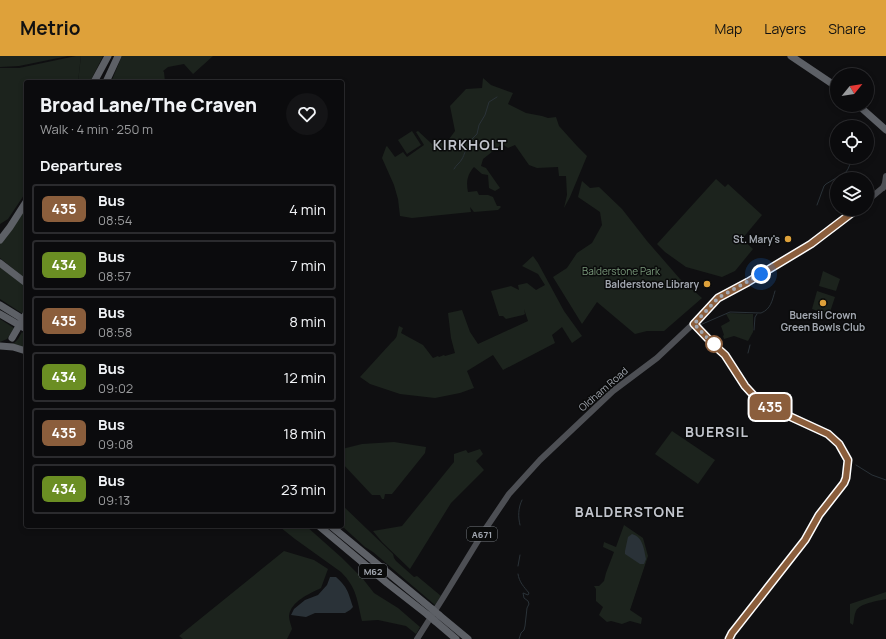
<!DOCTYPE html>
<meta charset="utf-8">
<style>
:root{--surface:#0b0b0d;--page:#141416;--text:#f1f3f6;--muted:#9a9b9d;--line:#2b2b2e;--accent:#dea13a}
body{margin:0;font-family:Manrope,sans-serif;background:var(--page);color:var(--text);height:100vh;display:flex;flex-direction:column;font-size:15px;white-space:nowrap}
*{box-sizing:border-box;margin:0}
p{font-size:13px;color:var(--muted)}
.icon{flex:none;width:22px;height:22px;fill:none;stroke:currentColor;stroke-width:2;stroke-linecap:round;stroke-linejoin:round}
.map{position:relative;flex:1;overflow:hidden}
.details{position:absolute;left:24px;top:24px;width:320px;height:448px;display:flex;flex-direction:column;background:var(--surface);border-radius:4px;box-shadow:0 2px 6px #0003,0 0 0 1px var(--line)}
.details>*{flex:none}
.badge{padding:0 8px;border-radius:6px;font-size:14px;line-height:26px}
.needle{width:26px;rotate:60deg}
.tools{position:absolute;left:830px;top:12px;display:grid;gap:8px}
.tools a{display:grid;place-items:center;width:44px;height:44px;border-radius:50%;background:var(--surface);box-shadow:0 2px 6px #0003,0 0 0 1px var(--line);font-size:20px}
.you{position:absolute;width:20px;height:20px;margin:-10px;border:3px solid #fff;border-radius:50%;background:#1a73e8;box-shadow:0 0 0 6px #1a73e833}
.map>.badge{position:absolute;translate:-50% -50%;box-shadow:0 0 0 2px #fff}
h2{padding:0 16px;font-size:15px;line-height:36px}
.round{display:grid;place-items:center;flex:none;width:42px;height:42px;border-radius:21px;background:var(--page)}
.summary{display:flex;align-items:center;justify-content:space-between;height:68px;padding:0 16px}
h1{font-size:19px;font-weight:800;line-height:30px}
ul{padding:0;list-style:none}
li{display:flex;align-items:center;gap:12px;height:50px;margin:0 8px 6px;padding:0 8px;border:2px solid var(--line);border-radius:4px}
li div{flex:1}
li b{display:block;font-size:15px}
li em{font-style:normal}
li .badge{min-width:44px;font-weight:700;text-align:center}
header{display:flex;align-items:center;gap:24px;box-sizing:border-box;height:56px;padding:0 20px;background:var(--accent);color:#111}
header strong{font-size:19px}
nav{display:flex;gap:22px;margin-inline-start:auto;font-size:14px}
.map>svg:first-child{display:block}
</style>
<header>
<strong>Metrio</strong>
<nav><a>Map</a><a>Layers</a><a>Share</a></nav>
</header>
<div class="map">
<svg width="886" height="583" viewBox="0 0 886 583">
<rect width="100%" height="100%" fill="#0f0f11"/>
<g fill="#1c231d">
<polygon points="0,0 68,0 19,10 0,11"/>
<polygon points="76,0 81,0 78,26 26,26 26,136 8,163 0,168 0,12 19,12"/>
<polygon points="81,0 103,0 90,26 78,26"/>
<polygon points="122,0 213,0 193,18 184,8 168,11 163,15 164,16 165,26 111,26"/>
<path d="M483,22l8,7 22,8 -5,11 18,9 16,3 6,2 8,-1 3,9 18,20 10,10 -17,41 -6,11 3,-13 -1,-19h-7l-1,-9 -21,1 -8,-3 -14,-20 -7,3 -6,-4 -19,15 -2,7 5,2 14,20 -5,3 -6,-3 -1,-13 -6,-1 -8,-7c-7,8 -8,15 -6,25l9,-1 2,4h9l5,2 4,9h3l1,1 -3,3 -24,2 -4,-5 1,5 -59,6 -12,-2 -2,-17 -4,-14 -12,-27 4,-11 1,-1 8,11 8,-5 4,5 17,-12 -8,-13 2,-1 14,13 15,-2 8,-11 -5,-25 16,-17 16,-1z"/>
<polygon points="412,75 421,89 407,98 398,84"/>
<polygon points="716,123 725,131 728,128 762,159 742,183 753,193 735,215 722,221 686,211 665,196 657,188"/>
<polygon points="582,125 590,132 599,131 622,153 647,185 680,223 702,242 664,275 647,275 635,278 597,246 582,268 553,221 567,212 577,197 592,187 602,169 600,156 578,141"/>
<polygon points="26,150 26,223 0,202 0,187 6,182"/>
<path d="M533,200l5,7 26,48 18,25 -10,7 -10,-16 -10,8 3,8 -52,27 -10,-15 -26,16 7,17 -14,5 -25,5 -35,-4 -30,-10 -10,-7 31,-34c8,-7 5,-7 8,-17l4,2 -2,5 22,12 10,13 5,-2 1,1 5,-2 1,1 10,-3 -4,-15 -3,-25 14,-3 8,22 8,12 50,-23 -4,-12 1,5 -2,1 -17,4 -3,-3h-4l-8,-25 20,-5 8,4 -1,-5 9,-2 9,7 9,-5 -7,-11 -16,-8z"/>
<polygon points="0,211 25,230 26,233 26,254 23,258 0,243"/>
<polygon points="823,215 840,223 836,235 819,230"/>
<polygon points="817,235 835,241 829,259 812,253"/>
<polygon points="730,257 753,258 753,276 748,285 734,280 724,283 723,280 724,279 721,270 730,265 726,258"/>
<polygon points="0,263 14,272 7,283 0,286"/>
<polygon points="22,276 26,279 26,294 12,289 18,283"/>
<polygon points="672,375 715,404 698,428 655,398"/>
<polygon points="394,386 426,391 425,397 392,438 385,438 384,443 382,443 380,439 372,439 342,407 342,393 362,388"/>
<polygon points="480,393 483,398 476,405 484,414 451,447 410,513 382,486 373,475 402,470 454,406 454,398 466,394 468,397"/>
<polygon points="342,449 393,498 394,502 396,505 414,521 417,520 441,540 435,549 373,496 365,491 342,470"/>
<polygon points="624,469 643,482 648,500 630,554 642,562 641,568 630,565 622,568 611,565 607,566 599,559 603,551 596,545 596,533 594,530 599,530 604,525 606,517 614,496 603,491 604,486 616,491"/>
<path d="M280,470h26l36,32 21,21 11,14 24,15 22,19 -4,7 -10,-8 -28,-6 -16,1c-5,-21 -5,-33 -21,-49l-46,-33 -15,-12z"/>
<path d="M284,495l30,9 14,9 -7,19c-12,6 -30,13 -32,28 0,4 2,9 3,13l-5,10h-104l-4,-3z"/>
<path d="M886,536v7c-8,2 -26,4 -30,12 -2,4 -2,10 -3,14l-3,-2v-19z"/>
</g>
<g fill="#2a3238">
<path d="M632,478c11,3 12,15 14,25l-2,5h-4l-15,-10v-3l3,-14z"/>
<path d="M330,521h6c12,11 12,15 17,30l-3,3 -5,3h-30l-9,4 -15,-2 3,-6 11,-9 13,-5 9,-10z"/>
</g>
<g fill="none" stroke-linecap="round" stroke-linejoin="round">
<g stroke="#2a3238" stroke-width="1">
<path d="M454,113c2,-4 6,-6 8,-10 3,-5 2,-8 7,-12l2,-7 6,-6 2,-9 6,-10 4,-13 8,-5"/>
<polyline points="817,149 824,130 826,128 846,116 848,113 852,103"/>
<path d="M700,269l30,-13 31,1c10,-4 11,-12 14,-22"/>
<polyline points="754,274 755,261 757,258"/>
<polyline points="748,297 750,289"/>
<polyline points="755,349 765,354 810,373"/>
<polyline points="856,409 872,419 886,424"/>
<path d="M520,469c-2,-8 -2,-17 2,-25"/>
<polyline points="518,510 520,499"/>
<path d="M518,518c1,8 6,13 11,19l-1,2 -5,-2 1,5 4,3 1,3 -2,4 -2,18 -1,4 -3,3 -2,6"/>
</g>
<polyline stroke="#3f4145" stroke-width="5.5" points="694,267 715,290 725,299 745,330 756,342 765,349 828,377 839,388 848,404 846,421 844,427 819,459 805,484 735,572 732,577 729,583"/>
<g stroke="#4d4f54" stroke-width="6">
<polyline points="883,132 885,127 886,120"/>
<polyline points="867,145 886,129"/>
<polyline points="417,583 443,542 484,475 509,438 540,404 613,335 657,302 694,267 718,242 748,226 811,188 857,153"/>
</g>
<g stroke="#5d6066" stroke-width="7">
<polyline points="791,0 837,31"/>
<polyline points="94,26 108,0"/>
<polyline points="106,26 118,0"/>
<polyline points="858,49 886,74"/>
<polyline points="0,184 10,171 26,146"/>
<polyline points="0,207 26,227"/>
<polyline points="0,249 26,265"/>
<polyline points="0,258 26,273"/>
<polyline points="0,290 13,291 26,295"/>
<polyline points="319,470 387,527 428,559"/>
<polyline points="331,470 432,553"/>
<polyline points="439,559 468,583"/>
<polyline points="435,565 456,583"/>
</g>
<g stroke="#5d6066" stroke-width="7">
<polyline points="12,282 26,258"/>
<polyline points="432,553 439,559"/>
<polyline points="428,559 435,565"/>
</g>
</g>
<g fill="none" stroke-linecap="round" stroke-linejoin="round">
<defs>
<polyline id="line" points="729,583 732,577 736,572 805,484 819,459 844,427 846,422 848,404 839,388 828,378 765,349 756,342 745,330 725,299 715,290 694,268 718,242 748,226 811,188 857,153"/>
</defs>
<use href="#line" stroke="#fff" stroke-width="9"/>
<use href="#line" stroke="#8b5e3c" stroke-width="6"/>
<polyline stroke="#a2a7b0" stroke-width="4" stroke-dasharray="0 7.2" points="714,288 715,290 694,268 718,242 761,218"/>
</g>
<g fill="#dea13a" stroke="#0a0b0b" stroke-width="1.5">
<circle cx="788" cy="183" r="4"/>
<circle cx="707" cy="228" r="4"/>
<circle cx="823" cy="247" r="4"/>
</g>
<circle fill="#fff" stroke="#8b5e3c" stroke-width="2" cx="714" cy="288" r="8"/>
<g text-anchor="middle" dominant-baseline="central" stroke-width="3" stroke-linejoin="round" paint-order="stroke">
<g fill="#0a0b0b" stroke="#74787e" stroke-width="1">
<rect x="467" y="471" width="30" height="14" rx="3"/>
<rect x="359" y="508" width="28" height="14" rx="3"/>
</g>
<g font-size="9" font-weight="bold" fill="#a2a7b0">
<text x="482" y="478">A671</text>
<text x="373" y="515">M62</text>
</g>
<g font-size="10" font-weight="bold" fill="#a2a7b0" stroke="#0a0b0b" text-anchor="end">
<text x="780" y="183">St. Mary's</text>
<text x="699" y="228">Balderstone Library</text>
<text x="823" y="259" text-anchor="middle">Buersil Crown<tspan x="823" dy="12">Green Bowls Club</tspan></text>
</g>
<g font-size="10" fill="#7a997b" stroke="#0a0b0b">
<text x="621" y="215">Balderstone Park</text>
</g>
<g font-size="10" fill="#a2a7b0" stroke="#0a0b0b">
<text transform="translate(603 333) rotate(-41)">Oldham Road</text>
</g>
<g font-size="14" font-weight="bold" letter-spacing="1" fill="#c2c5cd" stroke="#0a0b0b">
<text x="470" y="88">KIRKHOLT</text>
<text x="717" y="375">BUERSIL</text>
<text x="630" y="455">BALDERSTONE</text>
</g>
</g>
</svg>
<div class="tools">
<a><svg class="needle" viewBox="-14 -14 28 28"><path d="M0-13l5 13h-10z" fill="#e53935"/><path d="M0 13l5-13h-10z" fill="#9a9b9d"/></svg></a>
<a><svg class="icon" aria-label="locate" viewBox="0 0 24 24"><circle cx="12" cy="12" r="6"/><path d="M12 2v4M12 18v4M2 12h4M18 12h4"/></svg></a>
<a><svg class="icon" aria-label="layers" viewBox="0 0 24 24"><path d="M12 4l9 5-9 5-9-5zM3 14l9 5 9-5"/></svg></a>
</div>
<div class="you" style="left:761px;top:218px"></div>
<b class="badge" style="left:770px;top:351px;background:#8b5e3c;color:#fff">435</b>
<section class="details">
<div class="summary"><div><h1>Broad Lane/The Craven</h1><p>Walk · 4 min · 250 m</p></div><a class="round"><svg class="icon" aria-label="heart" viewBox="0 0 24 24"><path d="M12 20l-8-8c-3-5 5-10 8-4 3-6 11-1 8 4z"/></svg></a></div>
<h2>Departures</h2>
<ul>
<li><span class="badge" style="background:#8b5e3c;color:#fff">435</span><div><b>Bus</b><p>08:54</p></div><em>4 min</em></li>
<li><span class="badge" style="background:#6b8e23;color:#fff">434</span><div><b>Bus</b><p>08:57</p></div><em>7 min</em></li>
<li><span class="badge" style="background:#8b5e3c;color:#fff">435</span><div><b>Bus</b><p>08:58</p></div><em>8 min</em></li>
<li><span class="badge" style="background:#6b8e23;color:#fff">434</span><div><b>Bus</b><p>09:02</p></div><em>12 min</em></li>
<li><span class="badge" style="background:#8b5e3c;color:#fff">435</span><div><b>Bus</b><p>09:08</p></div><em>18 min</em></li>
<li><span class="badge" style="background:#6b8e23;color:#fff">434</span><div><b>Bus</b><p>09:13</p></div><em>23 min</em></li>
</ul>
</section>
</div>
